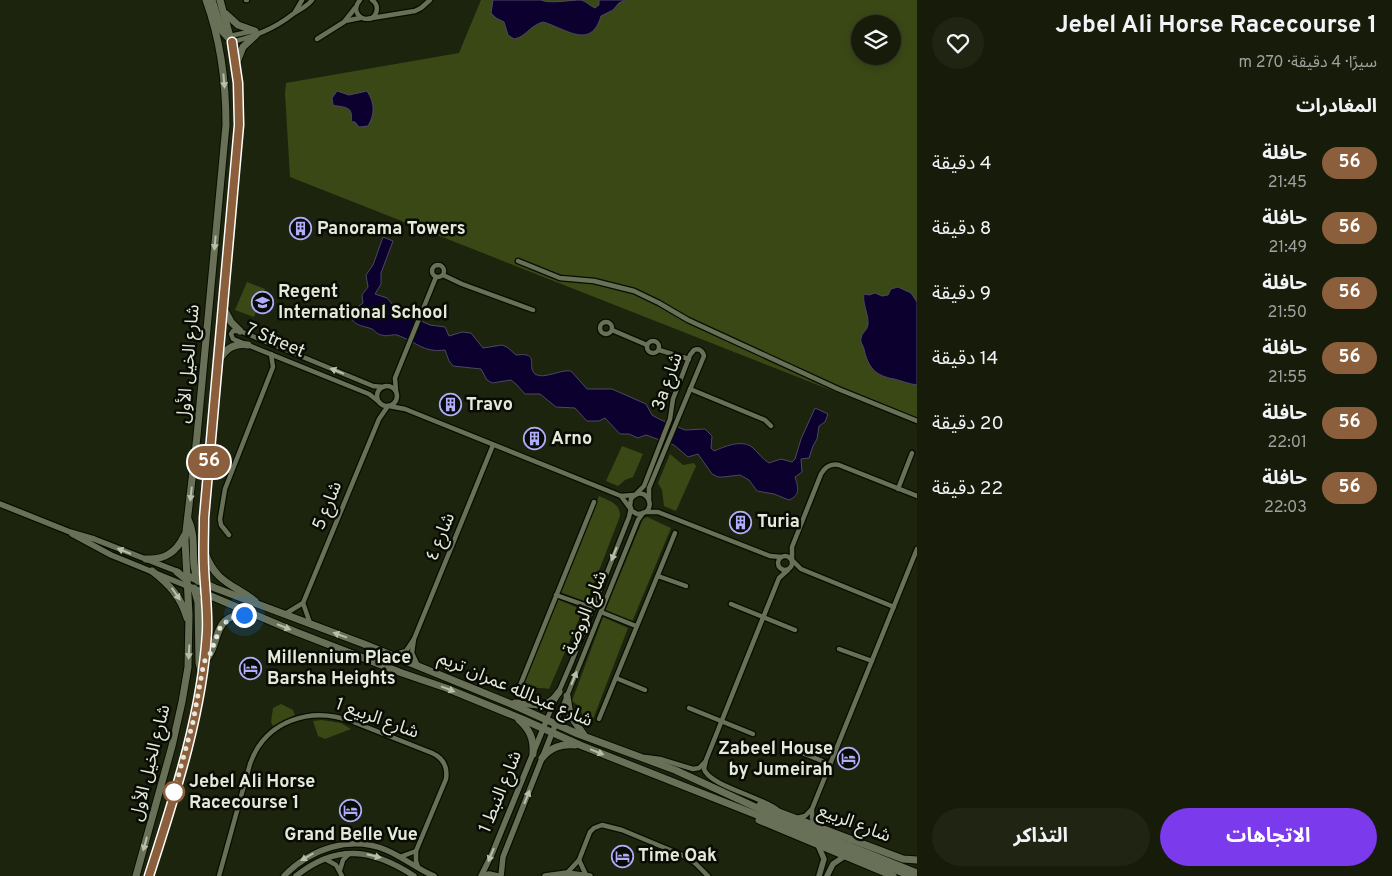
<!DOCTYPE html>
<html lang="ar">
<meta charset="utf-8">
<style>
:root{--surface:#161b0a;--page:#1f2413;--text:#f1f3f6;--muted:#9ea19c;--line:#35392b;--accent:#7c3aed}
body{margin:0;font-family:Overpass,"Noto Sans Arabic",sans-serif;background:var(--page);color:var(--text);direction:rtl;height:100vh;display:flex;flex-direction:column;font-size:19px;white-space:nowrap}
*{box-sizing:border-box;margin:0}
p{font-size:16px;color:var(--muted)}
.icon{flex:none;width:28px;height:28px;fill:none;stroke:currentColor;stroke-width:2;stroke-linecap:round;stroke-linejoin:round}
.map{position:relative;flex:1;overflow:hidden;direction:ltr}
.details{display:flex;flex-direction:column;background:var(--surface);width:475px}
.details>*{flex:none}
.badge{padding:0 10px;border-radius:16px;font-size:18px;line-height:32px}
.controls{position:absolute;left:851px;top:15px;display:grid;gap:10px}
.controls a{display:grid;place-items:center;width:50px;height:50px;border-radius:50%;background:var(--surface);box-shadow:0 2px 8px #0003,0 0 0 1px var(--line);font-size:25px}
.you{position:absolute;width:25px;height:25px;margin:-12px;border:4px solid #fff;border-radius:50%;background:#1a73e8;box-shadow:0 0 0 8px #1a73e833}
.map>.badge{position:absolute;translate:-50% -50%;box-shadow:0 0 0 2px #fff}
h2{padding:0 15px;font-size:19px;line-height:45px}
.round{display:grid;place-items:center;flex:none;width:52px;height:52px;border-radius:26px;background:var(--page)}
.overview{display:flex;align-items:center;justify-content:space-between;height:85px;padding:0 15px}
h1{font-size:24px;font-weight:700;line-height:38px}
.action{display:flex;gap:10px;margin-top:auto;padding:10px 15px}
.action a{flex:1;height:58px;border-radius:30px;background:var(--accent);color:#fff;font-size:20px;font-weight:700;line-height:58px;text-align:center}
.action a+a{background:var(--page);color:var(--text)}
ul{padding:0;list-style:none}
li{display:flex;align-items:center;gap:15px;height:65px;padding:0 15px}
li div{flex:1}
li b{display:block;font-size:19px}
li em{font-style:normal}
li .badge{min-width:55px;font-weight:700;text-align:center}
main{display:flex;flex:1;min-height:0}
.map>svg:first-child{display:block}
</style>
<main>
<section class="details">
<div class="overview"><div><h1>Jebel Ali Horse Racecourse 1</h1><p>سيرًا · 4 دقيقة · 270 m</p></div><a class="round"><svg class="icon" aria-label="heart" viewBox="0 0 24 24"><path d="M12 20l-8-8c-3-5 5-10 8-4 3-6 11-1 8 4z"/></svg></a></div>
<h2>المغادرات</h2>
<ul>
<li><span class="badge" style="background:#8b5e3c;color:#fff">56</span><div><b>حافلة</b><p>21:45</p></div><em>4 دقيقة</em></li>
<li><span class="badge" style="background:#8b5e3c;color:#fff">56</span><div><b>حافلة</b><p>21:49</p></div><em>8 دقيقة</em></li>
<li><span class="badge" style="background:#8b5e3c;color:#fff">56</span><div><b>حافلة</b><p>21:50</p></div><em>9 دقيقة</em></li>
<li><span class="badge" style="background:#8b5e3c;color:#fff">56</span><div><b>حافلة</b><p>21:55</p></div><em>14 دقيقة</em></li>
<li><span class="badge" style="background:#8b5e3c;color:#fff">56</span><div><b>حافلة</b><p>22:01</p></div><em>20 دقيقة</em></li>
<li><span class="badge" style="background:#8b5e3c;color:#fff">56</span><div><b>حافلة</b><p>22:03</p></div><em>22 دقيقة</em></li>
</ul>
<div class="action"><a>الاتجاهات</a><a>التذاكر</a></div>
</section>
<div class="map">
<svg width="917" height="876" viewBox="0 0 917 876">
<rect width="100%" height="100%" fill="#1d240d"/>
<g fill="#3a4816" fill-rule="evenodd">
<path d="M481,0h436v424l-627,-247 -5,-84 1,-10 173,-30zM860,24h32v32h-32z"/>
<polygon points="247,282 265,289 254,317 235,310"/>
<polygon points="622,446 643,454 633,477 625,480 618,486 606,481"/>
<polygon points="670,454 683,465 694,463 696,466 676,511 664,506 662,490 658,483"/>
<path d="M599,496c10,5 21,7 21,20l-33,86 -27,-10z"/>
<polygon points="647,517 671,528 632,622 605,611 643,519"/>
<path d="M557,599l26,11 -34,79c-10,-2 -19,-1 -27,6l-4,-1z"/>
<polygon points="603,617 628,628 590,727 585,724 580,707 572,701"/>
<polygon points="281,704 293,710 295,715 273,726 271,722 273,708"/>
<polygon points="322,720 341,723 351,729 325,739 318,736 313,721"/>
</g>
<g fill="#0c012e" stroke="#4d4762">
<path d="M493,0h48c8,4 29,0 40,0 5,1 9,6 14,8l4,-3v-5h26l-6,3 -6,7 -12,6c-10,35 -36,12 -58,6 -14,4 -17,15 -29,17l-6,-4 -4,-13 -8,-4 -5,-5z"/>
<path d="M337,91l12,4 18,-4c8,12 8,23 1,35l-9,1 -4,-5h-3c-1,-3 0,-6 -1,-9 -1,-7 -12,-6 -18,-8l-1,-7z"/>
<path d="M383,237l10,4 -12,32v11l-6,10 12,4 7,8 11,8 25,11 15,2 4,9 13,-4 9,1 12,15 19,-3 5,2 9,8c25,-3 10,11 19,19 8,6 26,-5 36,-3l16,18h25l34,15 6,11 7,4 26,11 20,-1 7,7 -1,12 3,3c10,-4 27,-12 38,-4 6,5 10,12 17,16l12,-4 11,3 3,-3 6,-20 14,-31 13,6 -3,8 -6,4 -2,13 -4,7 -4,12 -8,1 1,13 -7,5c3,10 6,18 -6,23l-15,-6 -17,-3 -8,-11 -9,-5 -17,2h-5l-6,-3 -14,-20 -10,3 -14,-12 -28,-10 -8,3 -9,-4h-9l-15,-16 -6,3h-12l-12,-13 -19,-1 -16,-13h-15l-9,-10 -5,-4 -19,3 -5,-3 -6,-11 -28,-3 -4,-5 -4,-11c-22,3 -28,-8 -48,-15 -5,-1 -10,2 -15,0 -4,0 -7,-4 -10,-6 -10,-4 -23,-3 -20,-18l11,-8 -1,-8 6,-8 -2,-12 7,-10z"/>
<path d="M898,287l13,6 6,9v83c-8,-1 -15,-4 -23,-6 -18,-3 -26,-11 -30,-30 -1,-4 -4,-7 -3,-11 1,-6 6,-7 7,-13 1,-11 -6,-21 -4,-31l5,1 6,-2 7,3 6,-1 3,-6z"/>
</g>
<g fill="none" stroke-linecap="round" stroke-linejoin="round">
<defs>
<g id="minor">
<polyline points="246,0 247,0"/>
<path d="M360,0c-9,10 -1,22 12,18 6,-5 7,-13 0,-18"/>
<polyline points="295,12 302,0"/>
<polyline points="372,18 415,11 421,8 430,0"/>
<polyline points="345,21 360,18"/>
<polyline points="230,36 253,31"/>
<polyline points="317,39 344,22 355,8"/>
<path d="M232,42c23,-6 42,-13 61,-28 7,-5 14,-7 19,-14"/>
<polyline points="518,261 560,278 594,281 634,291 659,303 688,320 838,389 917,421"/>
<circle cx="438" cy="271" r="6"/>
<polyline points="443,275 462,284 533,310"/>
<circle cx="606" cy="328" r="6"/>
<polyline points="612,330 647,345"/>
<circle cx="653" cy="347" r="6"/>
<polyline points="659,350 689,359"/>
<circle cx="387" cy="396" r="10"/>
<polyline points="690,389 765,420 771,426"/>
<polyline points="396,391 395,378 436,277"/>
<polyline points="378,401 369,394 233,339 231,334 233,331 240,331 373,386 383,387"/>
<polyline points="389,406 405,409 621,496 634,495"/>
<polyline points="898,489 912,453"/>
<path d="M636,494l8,-8 26,-67 3,-20 17,-44 4,-5c5,-2 9,1 10,6l-55,132v12"/>
<path d="M621,496l11,15 5,3c24,0 9,-33 -6,-15l-1,7"/>
<polyline points="646,512 658,512 770,556 781,557"/>
<polyline points="229,535 221,525 220,519 225,489 273,367 271,354"/>
<circle cx="785" cy="563" r="7"/>
<path d="M792,560v-13l29,-73c4,-7 9,-11 18,-9l78,31"/>
<polyline points="793,561 801,569 894,607"/>
<polyline points="658,576 686,586"/>
<polyline points="556,595 593,608"/>
<polyline points="303,603 310,623"/>
<polyline points="731,604 795,630"/>
<polyline points="601,612 636,626"/>
<polyline points="285,614 303,603 379,419 388,406"/>
<polyline points="839,649 872,661"/>
<polyline points="393,655 406,651 414,639"/>
<polyline points="418,666 412,653 414,639 493,445"/>
<polyline points="616,678 645,690"/>
<polyline points="519,688 594,502"/>
<polyline points="689,708 753,734"/>
<polyline points="547,719 572,661 629,517 631,508"/>
<polyline points="599,719 675,533"/>
<polyline points="556,723 638,520 643,513"/>
<polyline points="797,751 830,764"/>
<polyline points="645,757 660,759 693,769 699,768 705,762"/>
<path d="M779,811c-13,-13 -70,-25 -75,-42l2,-9 73,-182 9,-8"/>
<polyline points="797,818 805,816 811,810"/>
<polyline points="816,826 812,818 812,809 917,549"/>
<polyline points="400,857 416,851"/>
<polyline points="325,859 336,865 342,876"/>
<polyline points="579,860 586,875"/>
<polyline points="340,870 343,860 349,854"/>
<polyline points="567,873 579,860 590,832 594,828 602,825 622,830 682,855 695,863 708,876"/>
<path d="M219,876l31,-112c15,-43 60,-58 101,-43l81,32c11,5 16,13 14,26l-30,72v10l2,6"/>
</g>
<g id="tertiary">
<polyline points="0,504 70,532 94,539 179,572"/>
<polyline points="72,534 111,555 187,586"/>
<polyline points="818,845 824,859 819,876"/>
<path d="M284,876c26,-27 66,-41 102,-26 17,7 31,19 48,26"/>
<path d="M296,876c41,-33 77,-27 118,0"/>
<polyline points="481,876 492,854 547,719"/>
<polyline points="482,876 489,874 498,876"/>
<polyline points="501,876 503,857 556,723"/>
<polyline points="545,876 567,873 590,876"/>
<polyline points="827,876 833,864 845,856"/>
</g>
<g id="secondary">
<polyline points="212,0 222,31 231,41"/>
<polyline points="226,14 238,25 255,31"/>
<polyline points="237,62 243,47 256,35"/>
<polyline points="224,309 231,322 240,331"/>
<path d="M219,361c6,-12 16,-18 29,-16"/>
<path d="M188,519c10,20 1,42 10,62"/>
<path d="M205,553c11,30 28,31 50,48"/>
<path d="M146,559c18,1 30,-6 38,-23"/>
<path d="M152,571c17,13 29,26 35,47"/>
<polyline points="177,572 187,580"/>
<polyline points="186,575 215,588 364,644 511,704 578,734 675,770 777,817 917,873"/>
<polyline points="187,586 296,632 402,673 446,688 522,719 580,745 911,876"/>
<polyline points="194,588 198,602 199,663 201,671"/>
<path d="M204,662c19,-19 5,-50 47,-47"/>
<polyline points="567,696 570,715 584,735"/>
<path d="M515,703c20,0 31,9 44,-11"/>
<path d="M519,720c11,10 15,19 14,34"/>
<path d="M542,758c9,-11 19,-14 33,-13"/>
<polyline points="760,805 903,859 917,860"/>
<polyline points="759,820 893,876"/>
<path d="M136,876l36,-130 10,-44 6,-35 1,-52 -4,-75 12,-104 29,-311c0,-43 -5,-84 -20,-125"/>
<path d="M149,876c25,-78 53,-161 58,-244 1,-21 -2,-42 -3,-64 -1,-16 0,-33 0,-50l35,-407 -4,-56 -15,-55"/>
</g>
</defs>
<use href="#minor" stroke="#070d00" stroke-width="7"/>
<use href="#tertiary" stroke="#070d00" stroke-width="8"/>
<use href="#secondary" stroke="#070d00" stroke-width="9"/>
<use href="#minor" stroke="#687157" stroke-width="4.5"/>
<use href="#tertiary" stroke="#687157" stroke-width="5.5"/>
<use href="#secondary" stroke="#687157" stroke-width="7"/>
</g>
<defs><path id="oneway-solid" d="M-6-.8H1V-3.2L6.5 0L1 3.2V.8H-6Z" transform="scale(1.25)"/></defs>
<g fill="#b9bfac">
<use href="#oneway-solid" transform="translate(224 81) rotate(85)"/>
<use href="#oneway-solid" transform="translate(215 243) rotate(95)"/>
<use href="#oneway-solid" transform="translate(337 371) rotate(-158)"/>
<use href="#oneway-solid" transform="translate(191 494) rotate(96)"/>
<use href="#oneway-solid" transform="translate(124 551) rotate(-158)"/>
<use href="#oneway-solid" transform="translate(614 554) rotate(112)"/>
<use href="#oneway-solid" transform="translate(176 594) rotate(55)"/>
<use href="#oneway-solid" transform="translate(284 627) rotate(22)"/>
<use href="#oneway-solid" transform="translate(340 635) rotate(-160)"/>
<use href="#oneway-solid" transform="translate(189 652) rotate(93)"/>
<use href="#oneway-solid" transform="translate(574 678) rotate(-68)"/>
<use href="#oneway-solid" transform="translate(448 689) rotate(21)"/>
<use href="#oneway-solid" transform="translate(597 752) rotate(22)"/>
<use href="#oneway-solid" transform="translate(527 797) rotate(-68)"/>
<use href="#oneway-solid" transform="translate(145 844) rotate(105)"/>
<use href="#oneway-solid" transform="translate(491 855) rotate(113)"/>
<use href="#oneway-solid" transform="translate(374 856) rotate(13)"/>
<use href="#oneway-solid" transform="translate(307 857) rotate(150)"/>
</g>
<g fill="none" stroke-linecap="round" stroke-linejoin="round">
<defs>
<path id="line" d="M149,876c25,-78 53,-161 58,-244 1,-21 -2,-42 -3,-64 -1,-16 0,-33 0,-50l35,-393 -1,-42 -6,-41"/>
</defs>
<use href="#line" stroke="#fff" stroke-width="11"/>
<use href="#line" stroke="#8b5e3c" stroke-width="8"/>
<polyline stroke="#e4e9da" stroke-width="5" stroke-dasharray="0 9" points="174,792 193,722 204,662 210,654 220,628 230,618 244,615"/>
</g>
<defs>
<symbol id="building-ring" viewBox="-11 -11 22 22"><circle r="9.5" fill="#090c04" stroke="#b0aefa" stroke-width="1.5"/><path d="M-4-6H4V6H1V3H-1V6H-4ZM-2.5-4.3h1.7v1.8h-1.7ZM.8-4.3h1.7v1.8H.8ZM-2.5-1h1.7V.8h-1.7ZM.8-1h1.7V.8H.8Z" fill="#b0aefa"/></symbol>
<symbol id="school-ring" viewBox="-11 -11 22 22"><circle r="9.5" fill="#090c04" stroke="#b0aefa" stroke-width="1.5"/><path d="M0-5L7-2L0 1L-7-2ZM-4 1L0 2.5L4 1V4Q0 6-4 4Z" fill="#b0aefa"/></symbol>
<symbol id="hotel-ring" viewBox="-11 -11 22 22"><circle r="9.5" fill="#090c04" stroke="#b0aefa" stroke-width="1.5"/><path d="M-6-4.5h1.5V1H6V5H4.5V3h-9V5H-6ZM-4 0a1.8 1.8 0 1 1 3.6 0ZM.5 0V-2.5h3Q6-2.5 6 0Z" fill="#b0aefa"/></symbol>
</defs>
<g fill-rule="evenodd">
<use href="#building-ring" x="288" y="216" width="25" height="25"/>
<use href="#school-ring" x="250" y="290" width="25" height="25"/>
<use href="#building-ring" x="438" y="392" width="25" height="25"/>
<use href="#building-ring" x="522" y="426" width="25" height="25"/>
<use href="#building-ring" x="728" y="510" width="25" height="25"/>
<use href="#hotel-ring" x="238" y="656" width="25" height="25"/>
<use href="#hotel-ring" x="836" y="746" width="25" height="25"/>
<use href="#hotel-ring" x="338" y="798" width="25" height="25"/>
<use href="#hotel-ring" x="610" y="844" width="25" height="25"/>
</g>
<circle fill="#fff" stroke="#8b5e3c" stroke-width="2.5" cx="174" cy="792" r="10"/>
<g text-anchor="middle" dominant-baseline="central" stroke-width="5" stroke-linejoin="round" paint-order="stroke">
<g font-size="18" font-weight="bold" fill="#e4e9da" stroke="#090c04" text-anchor="start">
<text x="317" y="229">Panorama Towers</text>
<text x="278" y="292">Regent<tspan x="278" dy="21">International School</tspan></text>
<text x="466" y="405">Travo</text>
<text x="551" y="439">Arno</text>
<text x="757" y="522">Turia</text>
<text x="267" y="658">Millennium Place<tspan x="267" dy="21">Barsha Heights</tspan></text>
<text x="833" y="749" text-anchor="end">Zabeel House<tspan x="833" dy="21">by Jumeirah</tspan></text>
<text x="351" y="835" text-anchor="middle">Grand Belle Vue</text>
<text x="638" y="856">Time Oak</text>
</g>
<g font-size="18" fill="#e4e9da" stroke="#090c04">
<text transform="translate(275 341) rotate(23)">7 Street</text>
<text transform="translate(189 364) rotate(-85)">شارع الخيل الأول</text>
<text transform="translate(668 382) rotate(-71)">3a شارع</text>
<text transform="translate(328 506) rotate(-68)">شارع 5</text>
<text transform="translate(441 537) rotate(-68)">شارع ٤</text>
<text transform="translate(586 613) rotate(-68)">شارع الروضة</text>
<text transform="translate(515 690) rotate(23)">شارع عبدالله عمران تريم</text>
<text transform="translate(377 719) rotate(20)">شارع الربيع 1</text>
<text transform="translate(151 763) rotate(-76)">شارع الخيل الأول</text>
<text transform="translate(501 792) rotate(-68)">شارع النبط 1</text>
<text transform="translate(854 824) rotate(21)">شارع الربيع</text>
</g>
<g font-size="18" font-weight="bold" fill="#e4e9da" stroke="#090c04" text-anchor="start">
<text x="189" y="782">Jebel Ali Horse<tspan x="189" dy="21">Racecourse 1</tspan></text>
</g>
</g>
</svg>
<div class="controls">
<a><svg class="icon" aria-label="layers" viewBox="0 0 24 24"><path d="M12 4l9 5-9 5-9-5zM3 14l9 5 9-5"/></svg></a>
</div>
<div class="you" style="left:244px;top:615px"></div>
<b class="badge" style="left:209px;top:462px;background:#8b5e3c;color:#fff">56</b>
</div>
</main>
